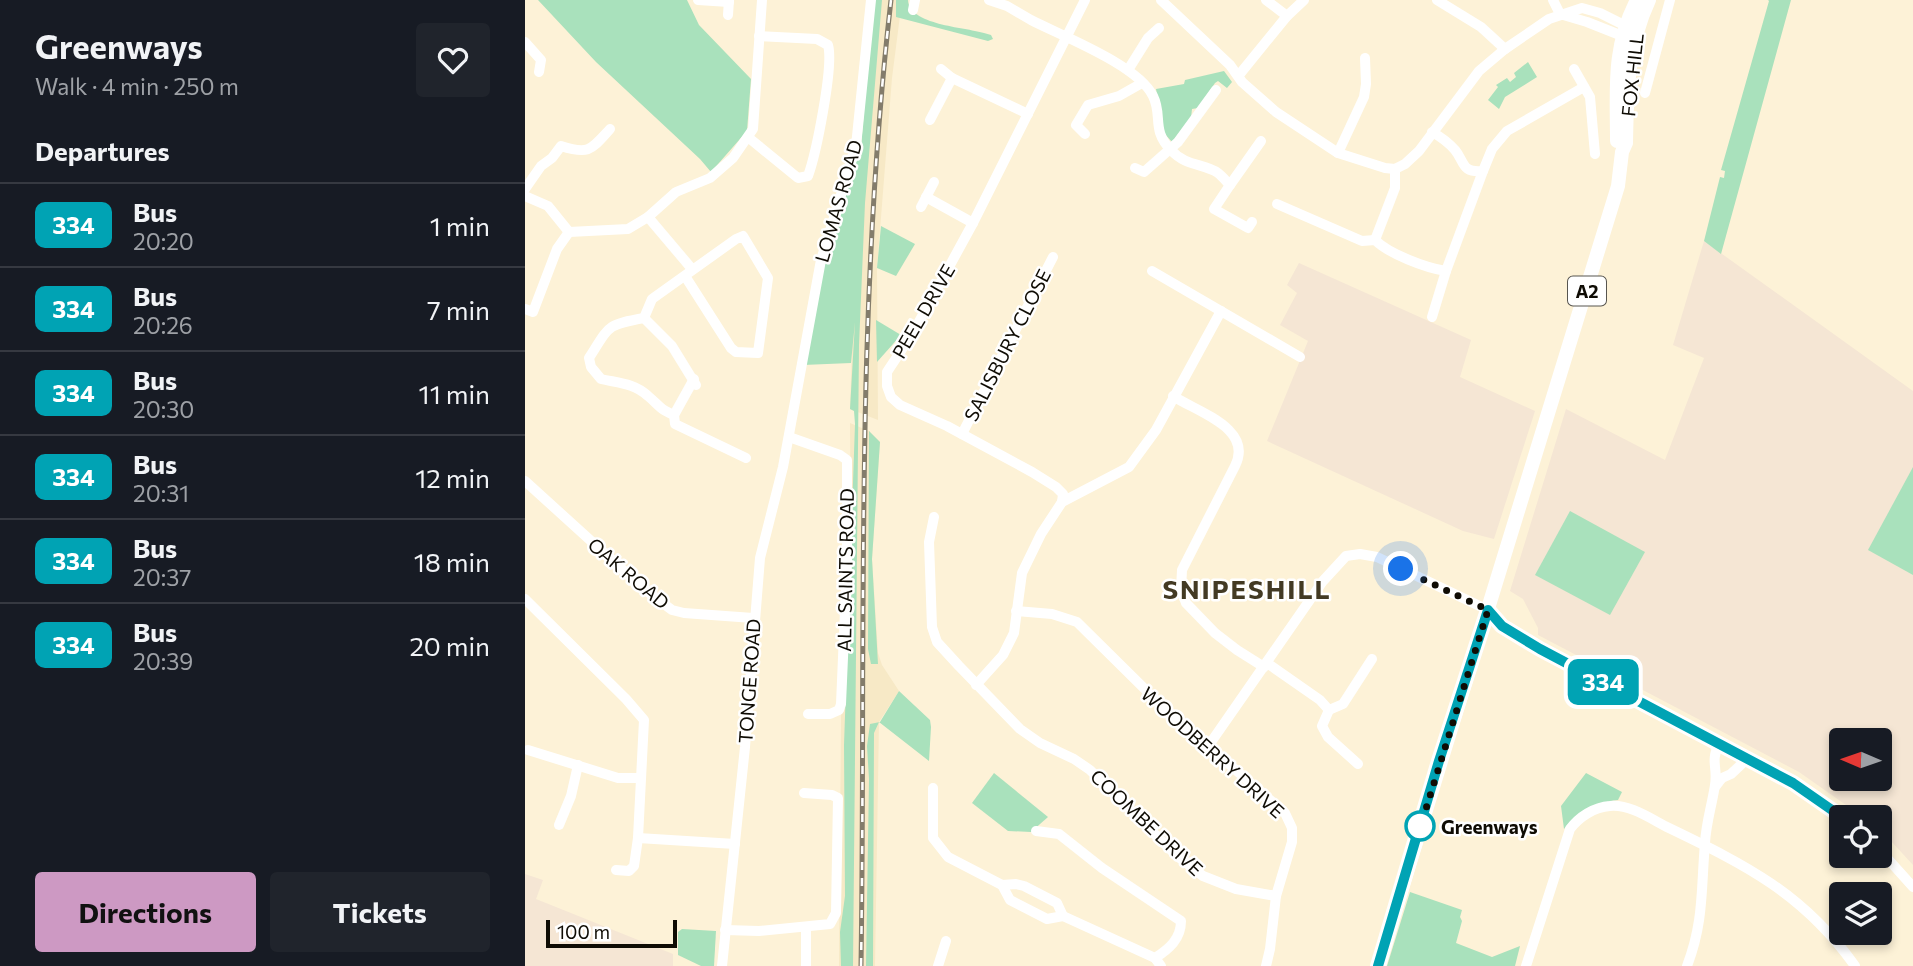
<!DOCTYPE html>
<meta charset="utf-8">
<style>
:root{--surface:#171b24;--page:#20242c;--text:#f1f3f6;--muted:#9ea1a6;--line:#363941;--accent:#cd99c3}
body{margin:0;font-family:Commissioner,sans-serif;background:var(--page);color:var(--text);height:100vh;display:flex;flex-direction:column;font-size:26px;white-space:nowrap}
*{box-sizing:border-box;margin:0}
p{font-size:23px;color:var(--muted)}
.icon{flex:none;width:38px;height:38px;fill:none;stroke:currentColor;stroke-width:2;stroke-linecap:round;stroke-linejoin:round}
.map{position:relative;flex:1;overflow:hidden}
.drawer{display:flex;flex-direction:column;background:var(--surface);width:525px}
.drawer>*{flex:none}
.badge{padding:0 14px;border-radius:10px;font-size:24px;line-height:46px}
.needle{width:46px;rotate:272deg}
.tools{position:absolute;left:1304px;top:728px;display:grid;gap:14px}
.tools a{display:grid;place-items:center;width:63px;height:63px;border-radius:7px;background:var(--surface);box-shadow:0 4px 10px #0003;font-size:35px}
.scale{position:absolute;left:21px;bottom:18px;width:131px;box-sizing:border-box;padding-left:7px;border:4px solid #0f0c04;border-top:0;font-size:19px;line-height:24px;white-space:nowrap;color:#0f0c04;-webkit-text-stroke:5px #fff;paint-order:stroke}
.you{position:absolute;width:35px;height:35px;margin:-18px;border:5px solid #fff;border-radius:50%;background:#1a73e8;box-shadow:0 0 0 10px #1a73e833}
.map>.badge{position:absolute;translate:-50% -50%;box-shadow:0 0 0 4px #fff}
h2{padding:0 35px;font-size:26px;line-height:63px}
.round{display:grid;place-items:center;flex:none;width:74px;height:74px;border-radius:7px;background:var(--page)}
.overview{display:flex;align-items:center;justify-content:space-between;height:119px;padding:0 35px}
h1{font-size:33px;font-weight:700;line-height:52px}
.action{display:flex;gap:14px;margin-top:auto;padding:14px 35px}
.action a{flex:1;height:80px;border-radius:7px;background:var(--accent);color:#111;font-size:28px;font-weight:700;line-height:80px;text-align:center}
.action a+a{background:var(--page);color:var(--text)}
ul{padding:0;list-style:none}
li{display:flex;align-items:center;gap:21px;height:84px;padding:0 35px;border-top:2px solid var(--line)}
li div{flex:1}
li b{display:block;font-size:26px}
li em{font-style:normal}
li .badge{min-width:77px;font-weight:700;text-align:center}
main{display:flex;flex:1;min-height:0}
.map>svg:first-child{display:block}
</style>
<main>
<section class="drawer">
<div class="overview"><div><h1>Greenways</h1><p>Walk · 4 min · 250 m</p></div><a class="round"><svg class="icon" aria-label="heart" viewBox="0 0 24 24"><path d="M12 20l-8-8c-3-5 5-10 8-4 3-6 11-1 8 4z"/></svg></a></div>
<h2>Departures</h2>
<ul>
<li><span class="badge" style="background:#00a3b4;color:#fff">334</span><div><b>Bus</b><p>20:20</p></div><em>1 min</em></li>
<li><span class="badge" style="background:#00a3b4;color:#fff">334</span><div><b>Bus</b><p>20:26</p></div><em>7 min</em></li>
<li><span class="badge" style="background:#00a3b4;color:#fff">334</span><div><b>Bus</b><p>20:30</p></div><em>11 min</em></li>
<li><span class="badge" style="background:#00a3b4;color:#fff">334</span><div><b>Bus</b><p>20:31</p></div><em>12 min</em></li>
<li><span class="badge" style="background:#00a3b4;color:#fff">334</span><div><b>Bus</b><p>20:37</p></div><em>18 min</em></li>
<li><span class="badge" style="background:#00a3b4;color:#fff">334</span><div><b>Bus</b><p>20:39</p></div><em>20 min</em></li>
</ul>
<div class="action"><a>Directions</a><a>Tickets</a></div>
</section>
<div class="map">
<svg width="1388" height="966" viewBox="0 0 1388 966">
<rect width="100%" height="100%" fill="#fdf2d7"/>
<g fill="#f7e9c6">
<polygon points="351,0 377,0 367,78 352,268 353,420 325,409 327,347"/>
<polygon points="325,423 344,431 355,442 347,559 353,653 357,665 374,691 354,722 350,966 314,966 316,718 326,561"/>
</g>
<g fill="#f5e6d4" fill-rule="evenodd">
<path d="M1179,241l209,150v474l-33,-36 -1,-12h-16l-64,-45 -261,-137v-7l-15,-29 -13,-8 56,-182 99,51 39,-102 -31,-13zM1316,740h38v39h-38z"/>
<polygon points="774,263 946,340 935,377 1010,411 969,539 938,531 742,441 783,341 755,325 772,293 762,285"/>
<polygon points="0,874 18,880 11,899 148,954 148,966 0,966"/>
</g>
<g fill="#a9e1bc">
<polygon points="13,0 162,0 174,25 226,79 222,131 186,172 175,159 71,62"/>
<polygon points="348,0 357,0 340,203 334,345 328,966 316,966 315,932 320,896 319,745 330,424 329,411 325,409 330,322 326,363 278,365 302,247 336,147"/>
<path d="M371,0h12c1,25 56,27 76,33l7,2 2,4 -5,2 -92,-24z"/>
<polygon points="1243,0 1266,0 1196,254 1179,241 1195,177 1199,178 1200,171 1196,170 1244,1"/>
<polygon points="1003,62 1012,77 980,97 974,109 963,100 973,87 971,85 982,78 985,82 991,77 989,73"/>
<polygon points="699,71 707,82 702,88 693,81 690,83 673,108 667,109 666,118 647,142 639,133 631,89 659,84 660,80"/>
<polygon points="356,226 390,244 371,276 352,268"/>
<polygon points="351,320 376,335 352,362"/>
<polygon points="344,431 355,442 347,559 353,664 346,664 343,649"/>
<polygon points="1388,467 1388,575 1343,550"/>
<polygon points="1045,511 1120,552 1085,615 1010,575"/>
<polygon points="374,691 405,720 406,727 404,761 354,722 349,733 348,966 341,966 344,779 342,746 345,724 355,722"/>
<polygon points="469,773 523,817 506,832 483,831 447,803"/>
<path d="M1061,773l36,19 -4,8c-23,3 -40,11 -54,29l-3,-23z"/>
<polygon points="885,892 937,910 935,917 937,921 931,943 967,957 995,946 990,966 862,966"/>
<polygon points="157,929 191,931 189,966 176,966 153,955 153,932"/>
</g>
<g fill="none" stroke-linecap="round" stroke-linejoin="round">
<g stroke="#fff" stroke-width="10">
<polyline points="173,0 204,2"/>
<path d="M464,0l18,6 24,14c31,16 107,45 122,76 10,20 -2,34 18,54 15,17 33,13 47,23 4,3 8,8 12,12l31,-44"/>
<polyline points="636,0 705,65 717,82 751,112 813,153 860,168 870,169 880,164 894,151 954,71 980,49 1024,19 1057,8 1075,13 1105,28"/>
<polyline points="741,0 762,16"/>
<polyline points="912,0 956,27 980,49"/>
<polyline points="1028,0 1035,14"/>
<polyline points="388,10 390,0"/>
<polyline points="1035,14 1062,22 1105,39"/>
<polyline points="203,15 204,0"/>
<polyline points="0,42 16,60 14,72"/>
<polyline points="416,69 427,78 503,114"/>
<polyline points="1049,69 1065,97 1070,154"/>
<polyline points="603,70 623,38 634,28"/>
<polyline points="714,75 762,16 779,0"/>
<polyline points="1120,93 1145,0"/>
<polyline points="405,120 427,78"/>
<path d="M907,132c9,5 16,10 23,18 10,12 6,23 28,21l9,-22 15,-18 77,-44"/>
<polyline points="560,134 551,125 563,105 594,96 617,83"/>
<path d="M224,138l49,40 10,-2c8,-22 26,-110 20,-131l-11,-6 -58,-3"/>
<polyline points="813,153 839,97 841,84 840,58"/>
<polyline points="610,168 619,172 653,142 691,90"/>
<polyline points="705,185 689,209 723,228 727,222"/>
<path d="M0,189l16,-23 11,-8 9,-12c28,9 30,4 49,-17"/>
<polyline points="0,196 23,206 44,232"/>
<polyline points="401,197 448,223"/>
<polyline points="752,204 837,241 850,240"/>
<polyline points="396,207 409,182"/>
<polyline points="123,217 167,269"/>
<polyline points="44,232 103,229 123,217 151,192 185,178 208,158 228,129 237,0"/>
<path d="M850,240c14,14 51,28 71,31l37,-100"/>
<polyline points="850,240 870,188 870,169"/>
<polyline points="627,271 775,357"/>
<path d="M160,276l46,72 5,4 22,1 10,-75 -25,-42 -7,3 -84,60 -8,19c-38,7 -34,7 -55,40l2,9 10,12c17,4 33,4 47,17 12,10 10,12 26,19l1,9 71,34"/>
<polyline points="0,309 8,312 32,249 44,232"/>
<polyline points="907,317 921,271"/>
<polyline points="119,318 147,346 171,385"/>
<path d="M648,396c24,16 81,32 62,70l-53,104 -1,19 5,14 29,30 22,17 27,17"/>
<polyline points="149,415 169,379"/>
<polyline points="437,434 528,257"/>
<polyline points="264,437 315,455 322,460 322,564 316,704 314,710 305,714 283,714"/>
<polyline points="0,481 119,589 147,610 159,613 228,618"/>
<polyline points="537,502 538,494 531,487 507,472 422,426 375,405 366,397 362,386 362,372 389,331 448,223 560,0"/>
<polyline points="409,517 404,542 407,627 412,642 434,666 495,729 515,743 549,759 565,770 651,855 678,876 711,889 751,896"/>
<polyline points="0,599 101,699 119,720 113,838 109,866 104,871 91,870"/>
<polyline points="491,611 527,614 552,622 634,703 760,813 767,828 767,842 751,896 745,949 741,966"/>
<polyline points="742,663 795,700 804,710 797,726 803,737 833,764"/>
<polyline points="451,685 478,655 489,633 497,573 516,534 537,502 604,467 631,430 696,311"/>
<polyline points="804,710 818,704 847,659"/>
<polyline points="684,745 798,581 821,556 835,554 852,557 963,610 977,626 1015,649 1268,783 1317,817"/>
<polyline points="3,750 93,778 116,778"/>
<polyline points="1190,787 1197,778 1206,774 1223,758"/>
<polyline points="408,788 408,838 423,857 477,885 491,884 499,886 532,903 538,916 630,958 636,966"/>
<polyline points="34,825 46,796 53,765"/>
<path d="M511,831l23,3 43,34 79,53c0,18 -12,28 -26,37"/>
<polyline points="113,838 210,844"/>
<polyline points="1354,849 1388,887"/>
<polyline points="477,885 485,900 522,919 538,916"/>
<polyline points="200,930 234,931 305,924 311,913 313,798 307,795 279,793"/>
<polyline points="197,966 220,747 235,558 258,467 296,260 331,146 346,0"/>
<polyline points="281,966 281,927"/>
<polyline points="413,966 421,941"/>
<path d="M1001,966l44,-137c9,-12 24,-22 40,-23 20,-2 41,13 59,22 77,37 135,66 186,138"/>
<path d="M1162,966c17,-44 14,-77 18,-123 1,-20 7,-38 10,-58 3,-19 -5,-22 4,-42"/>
</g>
<g stroke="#fff" stroke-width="14">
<path d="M1092,141c0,-52 -5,-93 20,-141"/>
<path d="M853,966l240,-780 4,-34 4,-9c1,-51 1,-96 23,-143"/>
</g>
<defs>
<path id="rail" d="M336,966c5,-322 -7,-645 30,-966"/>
</defs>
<use href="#rail" stroke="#837c6b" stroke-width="5"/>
<use href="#rail" stroke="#fff" stroke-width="2.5" stroke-dasharray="8" stroke-linecap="butt"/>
</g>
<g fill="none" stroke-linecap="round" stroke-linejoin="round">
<defs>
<polyline id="line" points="853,966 914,761 963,610 977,626 1015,649 1268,783 1317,817"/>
</defs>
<use href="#line" stroke="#fff" stroke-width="16"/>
<use href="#line" stroke="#00a3b4" stroke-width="10"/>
<polyline stroke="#0f0c04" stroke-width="7" stroke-dasharray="0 12.6" points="876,569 963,610 895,828 895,826"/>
</g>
<circle fill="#fff" stroke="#00a3b4" stroke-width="3.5" cx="895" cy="826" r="14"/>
<g text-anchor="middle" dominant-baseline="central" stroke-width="5" stroke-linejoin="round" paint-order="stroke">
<rect fill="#fff" stroke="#57554f" stroke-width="2" x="1043" y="276.5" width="38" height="29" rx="5"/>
<g font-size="18" font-weight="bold" fill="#0f0c04">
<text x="1062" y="291">A2</text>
</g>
<g font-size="19" fill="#0f0c04" stroke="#fff">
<text transform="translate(1107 75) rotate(-84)">FOX HILL</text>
<text transform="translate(313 201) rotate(-74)">LOMAS ROAD</text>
<text transform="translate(398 311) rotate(-60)">PEEL DRIVE</text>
<text transform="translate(482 345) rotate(-63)">SALISBURY CLOSE</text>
<text transform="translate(320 570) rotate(-89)">ALL SAINTS ROAD</text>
<text transform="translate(104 573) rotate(40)">OAK ROAD</text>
<text transform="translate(224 681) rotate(-86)">TONGE ROAD</text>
<text transform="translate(688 752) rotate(42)">WOODBERRY DRIVE</text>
<text transform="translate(622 822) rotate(43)">COOMBE DRIVE</text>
</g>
<g font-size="19" font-weight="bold" fill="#0f0c04" stroke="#fff" text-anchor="start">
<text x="916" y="826">Greenways</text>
</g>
<g font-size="26" font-weight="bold" letter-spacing="2" fill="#433a23" stroke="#fff">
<text x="722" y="588">SNIPESHILL</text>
</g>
</g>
</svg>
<div class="tools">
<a><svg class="needle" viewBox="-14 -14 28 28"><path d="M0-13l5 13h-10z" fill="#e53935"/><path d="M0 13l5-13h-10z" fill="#9ea1a6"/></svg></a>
<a><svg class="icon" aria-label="locate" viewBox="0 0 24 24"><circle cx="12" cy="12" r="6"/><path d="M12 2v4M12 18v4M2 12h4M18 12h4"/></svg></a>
<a><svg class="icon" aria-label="layers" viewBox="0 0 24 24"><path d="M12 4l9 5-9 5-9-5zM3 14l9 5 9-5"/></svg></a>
</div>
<div class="scale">100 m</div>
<div class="you" style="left:876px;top:569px"></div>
<b class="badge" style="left:1078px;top:682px;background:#00a3b4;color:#fff">334</b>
</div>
</main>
